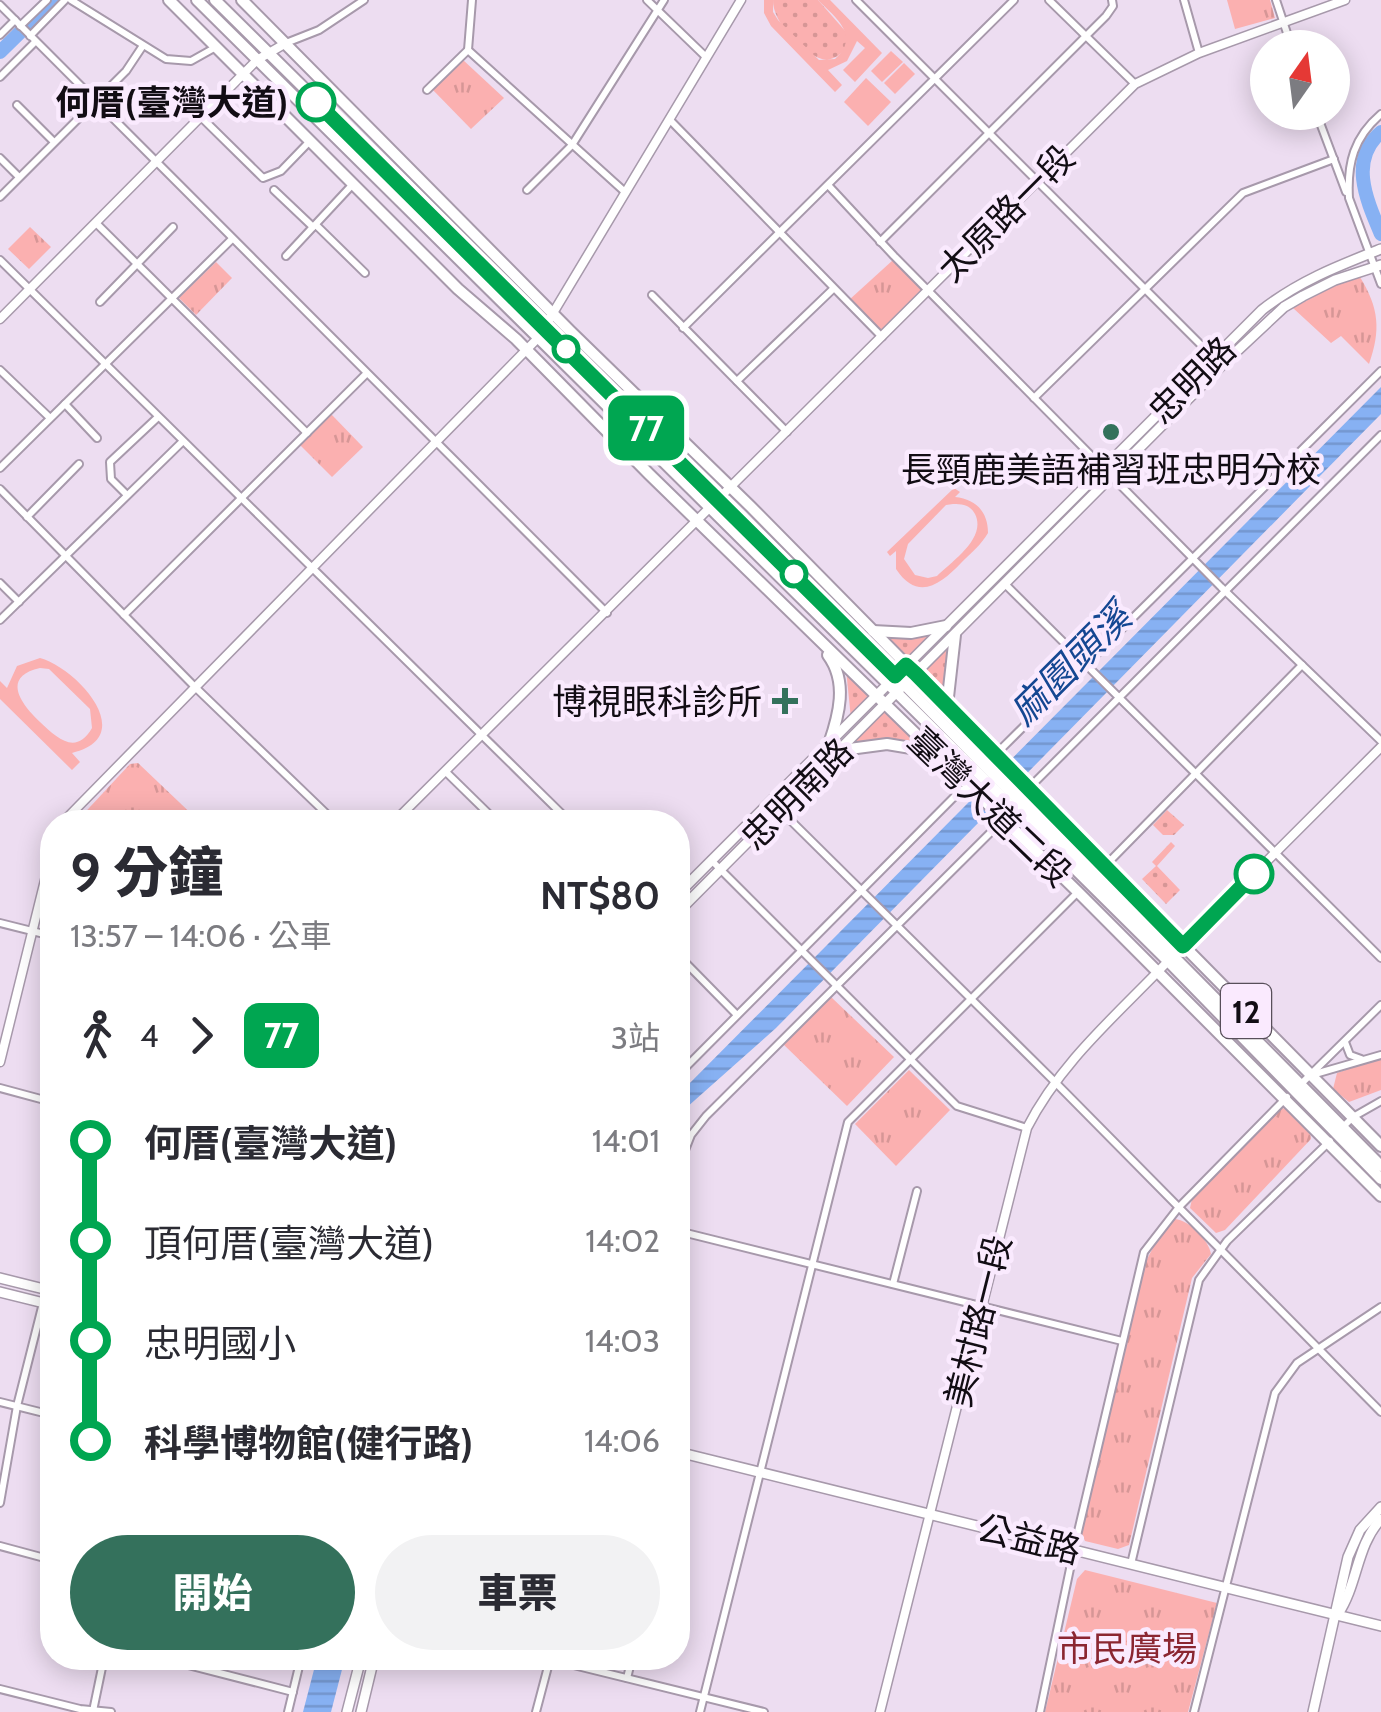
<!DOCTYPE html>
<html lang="zh-TW">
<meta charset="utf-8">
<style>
:root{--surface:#fff;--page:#f2f2f3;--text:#2b2b33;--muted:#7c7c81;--accent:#34715c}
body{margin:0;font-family:Cabin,"Noto Sans TC",sans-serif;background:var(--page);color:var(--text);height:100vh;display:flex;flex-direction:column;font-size:38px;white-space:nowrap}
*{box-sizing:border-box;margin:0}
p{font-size:32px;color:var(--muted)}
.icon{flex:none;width:55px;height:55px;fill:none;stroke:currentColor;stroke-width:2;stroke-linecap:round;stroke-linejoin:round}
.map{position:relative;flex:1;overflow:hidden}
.drawer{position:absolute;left:40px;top:810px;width:650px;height:860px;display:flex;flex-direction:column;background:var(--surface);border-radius:40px;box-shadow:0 5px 25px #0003}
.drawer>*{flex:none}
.badge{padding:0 20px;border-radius:15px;font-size:35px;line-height:65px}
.needle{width:65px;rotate:14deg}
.tools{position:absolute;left:1250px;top:30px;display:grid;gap:20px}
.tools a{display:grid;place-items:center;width:100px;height:100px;border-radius:50%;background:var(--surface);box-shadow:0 5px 25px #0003;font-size:50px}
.map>.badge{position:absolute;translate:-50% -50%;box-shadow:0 0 0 5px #fff}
.legs{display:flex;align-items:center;gap:15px;height:110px;padding:0 30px;font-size:32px}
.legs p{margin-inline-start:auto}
.headline{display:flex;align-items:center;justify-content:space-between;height:170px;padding:0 30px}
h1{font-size:55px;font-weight:800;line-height:75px}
.action{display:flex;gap:20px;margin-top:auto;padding:20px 30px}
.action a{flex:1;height:115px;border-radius:60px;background:var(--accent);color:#fff;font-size:40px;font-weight:800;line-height:115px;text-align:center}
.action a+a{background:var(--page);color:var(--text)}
ul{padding:0 30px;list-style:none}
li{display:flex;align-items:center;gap:35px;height:100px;font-size:38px}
li i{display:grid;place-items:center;width:15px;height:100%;margin:0 12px;background:currentColor}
li i::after{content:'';width:25px;height:25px;margin:-12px;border:8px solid;border-radius:50%;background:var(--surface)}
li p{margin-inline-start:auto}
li:first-child i{background:linear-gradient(#0000 50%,currentColor 0)}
li:last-child i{background:linear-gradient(currentColor 50%,#0000 0)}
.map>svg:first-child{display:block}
</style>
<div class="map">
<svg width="1381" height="1712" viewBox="0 0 1381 1712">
<defs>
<pattern id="grass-dots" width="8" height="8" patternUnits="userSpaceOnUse" patternTransform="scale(2.5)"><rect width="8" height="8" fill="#fbb0b0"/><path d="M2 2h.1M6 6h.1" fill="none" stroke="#d69696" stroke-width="1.8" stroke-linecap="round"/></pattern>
<pattern id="park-tufts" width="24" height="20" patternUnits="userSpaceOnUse" patternTransform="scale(2.5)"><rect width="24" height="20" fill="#fbb0b0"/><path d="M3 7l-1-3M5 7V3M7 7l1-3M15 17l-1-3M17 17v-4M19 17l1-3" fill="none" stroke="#d69696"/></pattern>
<pattern id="water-rules" width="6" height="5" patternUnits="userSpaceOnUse" patternTransform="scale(2.5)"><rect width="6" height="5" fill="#87b1f3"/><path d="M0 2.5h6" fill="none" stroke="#7497cf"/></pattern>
</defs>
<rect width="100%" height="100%" fill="#edddf1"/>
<g fill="url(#grass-dots)">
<path d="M773,0h45l29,33c1,14 -5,24 -20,27 -22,-2 -55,-38 -54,-60z"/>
<polygon points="873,626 902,630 939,628 905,661"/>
<polygon points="951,642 945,702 921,674"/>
<polygon points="846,669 873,696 851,719"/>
<polygon points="886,709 929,749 849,747"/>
<polygon points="1167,810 1184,825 1174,835 1163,835 1153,825"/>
<polygon points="1171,842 1175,846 1157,866 1180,890 1166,904 1142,879 1156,866 1152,862"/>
</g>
<g fill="url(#park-tufts)">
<polygon points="1227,0 1270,0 1275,18 1235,29"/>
<polygon points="462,59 504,98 471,129 431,88"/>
<polygon points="30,227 51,247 29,269 8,249"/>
<polygon points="893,260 925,290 881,333 849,300"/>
<polygon points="216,262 232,278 196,315 179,298"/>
<path d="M1360,277c19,31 21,53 9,87l-28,-28 -10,7 -38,-35 44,-24z"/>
<polygon points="331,414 363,447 332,477 300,445"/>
<polygon points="138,763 200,822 76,822 130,764"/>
<polygon points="830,996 894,1057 847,1106 783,1044"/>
<polygon points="1381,1057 1381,1090 1349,1102 1333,1089 1337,1073"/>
<polygon points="909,1070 950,1110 896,1166 855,1124"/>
<polygon points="1285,1108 1310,1132 1311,1139 1225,1230 1216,1233 1190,1208 1192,1199 1280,1109"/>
<path d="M1175,1219c14,1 34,21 36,35l-19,24 -63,267 -11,4 -33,-8 -4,-9 63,-267 13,-25z"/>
<polygon points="1085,1570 1217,1603 1188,1712 1045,1712 1077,1579"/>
</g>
<g fill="#fbb0b0" fill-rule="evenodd">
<path d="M764,0h9v12l5,8 41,40 16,-1c26,-23 1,-41 -17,-59h12l52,53 -27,29 -12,-12 22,-22 -8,-7 -10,20 -19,9 14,15 -7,7 -64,-66 -7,-13z"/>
<polygon points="891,51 903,62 882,82 871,71"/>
<polygon points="904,63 915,74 895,94 884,83"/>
<polygon points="866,78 891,102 868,126 844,102"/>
<path d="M954,488l6,4 -5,5c21,2 33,15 33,36 -7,12 -17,20 -27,30 -20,21 -43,39 -65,6v-18l-6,5 -3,-4zM953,504c10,0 17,1 22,10 12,24 -23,47 -38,62l-9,2 -13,-3 -11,-16 4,-15 38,-39z"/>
<path d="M40,658c37,10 100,79 32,95l8,9 -8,8 -72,-71v-18l7,7 10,-22zM40,668l9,1 41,40 2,19c-16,28 -35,10 -52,-6 -18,-17 -40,-45 0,-54z"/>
</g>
<g fill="url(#water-rules)">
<polygon points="1381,387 1381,414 776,1028 686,1108 678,1125 678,1095"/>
<polygon points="317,1658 345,1658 331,1712 303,1712"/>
</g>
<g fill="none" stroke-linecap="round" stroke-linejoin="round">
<g stroke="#87b1f3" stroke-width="14">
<polyline points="0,52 53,0"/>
<path d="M1381,132c-33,28 -14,69 0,102"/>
</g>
<defs>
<g id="minor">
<polyline points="71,0 166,59 191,61 216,47"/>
<polyline points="472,0 468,50 625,192"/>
<polyline points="647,0 706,57"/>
<polyline points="856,0 1216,360"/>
<polyline points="1049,0 1135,84"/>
<polyline points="1184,0 1199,53"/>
<polyline points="1276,0 1292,48"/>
<polyline points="0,5 607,613"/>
<polyline points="20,26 47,0"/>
<polyline points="0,35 15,20"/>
<polyline points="30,36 65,0"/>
<polyline points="286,43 319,30 364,0"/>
<polyline points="0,77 35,42"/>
<polyline points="427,90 468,50"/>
<polyline points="17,105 54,142"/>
<polyline points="1316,112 1346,192"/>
<path d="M1381,114c-27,23 -34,49 -32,84l32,86"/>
<polyline points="201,117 263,178 281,171 309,142"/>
<polyline points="670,120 882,337"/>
<polyline points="0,158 19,177"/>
<polyline points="828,185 894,256 1221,587 1381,741"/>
<polyline points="274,190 313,227"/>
<polyline points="527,190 572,145 664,0"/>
<polyline points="0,197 126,71 142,47"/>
<polyline points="96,223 307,433"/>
<polyline points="316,225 365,273"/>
<polyline points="880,242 1106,16 1113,6 1112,0"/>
<polyline points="286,256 353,184"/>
<polyline points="0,260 570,822"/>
<polyline points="652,295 787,432"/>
<polyline points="100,302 173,227"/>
<polyline points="683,328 1014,0"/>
<polyline points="0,370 50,418"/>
<polyline points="737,381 833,289"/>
<polyline points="1034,398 1243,193 1334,159"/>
<polyline points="65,404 97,438"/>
<polyline points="0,468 232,239"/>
<polyline points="0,489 195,687 335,822"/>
<polyline points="127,495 111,479 110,462 158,417"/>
<polyline points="27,517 79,464"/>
<polyline points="0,583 19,602"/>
<polyline points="1005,584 1381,958"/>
<polyline points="124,615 366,374"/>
<polyline points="0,620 182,442"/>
<polyline points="995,755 1381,371"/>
<polyline points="446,772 497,822"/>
<polyline points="1029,788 1381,435"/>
<polyline points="771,801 1054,1081 1381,1412"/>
<polyline points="405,813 414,822"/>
<polyline points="711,860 957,1106 1027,1128"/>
<polyline points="1105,866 1302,665"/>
<polyline points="0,923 52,936"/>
<polyline points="678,955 737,1015"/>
<polyline points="1345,1042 1350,1055 1361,1059"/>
<polyline points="1315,1074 1381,1055"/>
<polyline points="678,1075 961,790 970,787"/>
<polyline points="1300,1085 1381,1005"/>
<polyline points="0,1088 52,1102"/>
<polyline points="1342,1128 1353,1117 1381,1101"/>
<polyline points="678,1168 691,1135 706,1116 1003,820"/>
<polyline points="678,1231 1122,1341"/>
<polyline points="893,1284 917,1191"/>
<polyline points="45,1289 52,1259"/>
<polyline points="0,1402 52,1415"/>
<polyline points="678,1480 684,1453"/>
<polyline points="0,1503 17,1406 43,1303"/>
<polyline points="0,1546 52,1560"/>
<polyline points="1131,1564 1199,1280 1227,1241 1330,1141"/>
<polyline points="161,1658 293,1692"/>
<polyline points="545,1658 764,1712"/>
<polyline points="627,1678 632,1658"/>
<polyline points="0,1689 80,1709 111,1712"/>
<polyline points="93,1711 104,1658"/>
<polyline points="288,1712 301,1658"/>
<polyline points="536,1712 550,1659"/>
<polyline points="700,1712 848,1122 1078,892"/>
<polyline points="1040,1712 1076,1540 1144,1252 1179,1207 1287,1097"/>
<polyline points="1194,1712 1275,1393 1297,1363 1381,1307"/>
</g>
<g id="tertiary">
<polyline points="0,319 257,60 286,43"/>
<polyline points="63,822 538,338 741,0"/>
<polyline points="394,822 1135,84 1199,53 1345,0"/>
<polyline points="1179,949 1381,747"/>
<polyline points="0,1062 52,852"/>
<path d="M880,1712l147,-584c34,-67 91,-114 143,-169"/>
</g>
<g id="secondary">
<path d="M678,894l584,-584c37,-29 76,-44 119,-61"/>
<polyline points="678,912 1222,365 1284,307 1303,296 1335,280 1381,265"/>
<polyline points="0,1278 52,1291"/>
<polyline points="0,1292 52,1305"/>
<polyline points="678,1452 1381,1626"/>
<path d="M1338,1614c20,-30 18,-68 43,-95"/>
<polyline points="347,1712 361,1658"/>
<polyline points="361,1712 374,1658"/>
<polyline points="1313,1712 1348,1557 1360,1530 1381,1507"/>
</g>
<g id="primary">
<polyline points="169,0 458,289 516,339 649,474 1078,892 1381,1196"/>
<polyline points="197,0 1168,961 1381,1179"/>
<polyline points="215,0 774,553 1381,1166"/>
<polyline points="242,0 570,331 750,506 1381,1146"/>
<polyline points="873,631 911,633 946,626"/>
<path d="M828,655c20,27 11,60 1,89"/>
<polyline points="947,706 955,635"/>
<polyline points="842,750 887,744 935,752"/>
</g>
</defs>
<use href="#minor" stroke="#a799ab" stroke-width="10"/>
<use href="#tertiary" stroke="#a799ab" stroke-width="11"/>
<use href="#secondary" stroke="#a799ab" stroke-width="12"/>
<use href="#primary" stroke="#a799ab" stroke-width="14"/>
<use href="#minor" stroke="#fff" stroke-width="6"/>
<use href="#tertiary" stroke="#fff" stroke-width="8"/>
<use href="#secondary" stroke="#fff" stroke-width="9"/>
<use href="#primary" stroke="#fff" stroke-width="10"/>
</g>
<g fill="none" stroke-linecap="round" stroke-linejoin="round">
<defs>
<polyline id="line-1" points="316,102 895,676 906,665 916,674 1183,946 1254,874"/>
</defs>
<use href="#line-1" stroke="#fff" stroke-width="22"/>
<use href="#line-1" stroke="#00a651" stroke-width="15"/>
</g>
<g fill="#fff" stroke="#00a651" stroke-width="5">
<circle cx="316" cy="102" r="18"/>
<circle cx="566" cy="349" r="12"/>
<circle cx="794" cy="574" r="12"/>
<circle cx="1254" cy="874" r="18"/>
</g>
<g fill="#34715c" stroke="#faeafe" stroke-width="4">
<circle cx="1111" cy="432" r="10"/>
<path d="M780 686h10v10h10v10h-10v10h-10v-10h-10v-10h10z"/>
</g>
<g text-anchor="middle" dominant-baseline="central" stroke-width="9" stroke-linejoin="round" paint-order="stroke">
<rect fill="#faeafe" stroke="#584f5a" stroke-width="2.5" x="1221" y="984" width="50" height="54" rx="8"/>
<g font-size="32" font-weight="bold" fill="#120d14">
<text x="1246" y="1011">12</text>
</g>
<g font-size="35" font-weight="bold" fill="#120d14" stroke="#faeafe" text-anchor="end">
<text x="288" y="102">何厝(臺灣大道)</text>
</g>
<g font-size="35" fill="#120d14" stroke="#faeafe">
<text transform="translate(1006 213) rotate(-45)">太原路一段</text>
<text transform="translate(1192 380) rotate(-45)">忠明路</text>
<text transform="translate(797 794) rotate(-45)">忠明南路</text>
<text transform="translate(990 807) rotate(44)">臺灣大道二段</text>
<text transform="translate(978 1321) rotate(-76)">美村路一段</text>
<text transform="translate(1029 1539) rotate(14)">公益路</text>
</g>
<g font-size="35" fill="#120d14" stroke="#faeafe">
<text x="1111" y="469">長頸鹿美語補習班忠明分校</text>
<text x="762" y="701" text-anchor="end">博視眼科診所</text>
</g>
<g font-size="35" fill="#8b2631" stroke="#faeafe">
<text x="1127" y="1648">市民廣場</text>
</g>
<g font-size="38" font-style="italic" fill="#144792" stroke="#faeafe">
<text transform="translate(1070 664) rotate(-45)">麻園頭溪</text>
</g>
</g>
</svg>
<div class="tools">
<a><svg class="needle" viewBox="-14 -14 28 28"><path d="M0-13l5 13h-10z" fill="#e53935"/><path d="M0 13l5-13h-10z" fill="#7c7c81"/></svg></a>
</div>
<b class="badge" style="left:646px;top:428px;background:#00a651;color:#fff">77</b>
<section class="drawer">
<div class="headline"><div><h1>9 分鐘</h1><p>13:57 – 14:06 · 公車</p></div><b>NT$80</b></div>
<div class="legs"><svg class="icon" aria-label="walk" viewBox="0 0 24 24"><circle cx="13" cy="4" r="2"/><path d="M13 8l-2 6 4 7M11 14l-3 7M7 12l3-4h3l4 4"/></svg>4<svg class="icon" aria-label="forward" viewBox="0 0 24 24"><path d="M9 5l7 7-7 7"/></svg><b class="badge" style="background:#00a651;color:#fff">77</b><p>3站</p></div>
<ul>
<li><i style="color:#00a651"></i><b>何厝(臺灣大道)</b><p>14:01</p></li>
<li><i style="color:#00a651"></i><span>頂何厝(臺灣大道)</span><p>14:02</p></li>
<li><i style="color:#00a651"></i><span>忠明國小</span><p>14:03</p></li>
<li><i style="color:#00a651"></i><b>科學博物館(健行路)</b><p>14:06</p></li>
</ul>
<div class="action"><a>開始</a><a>車票</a></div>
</section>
</div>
